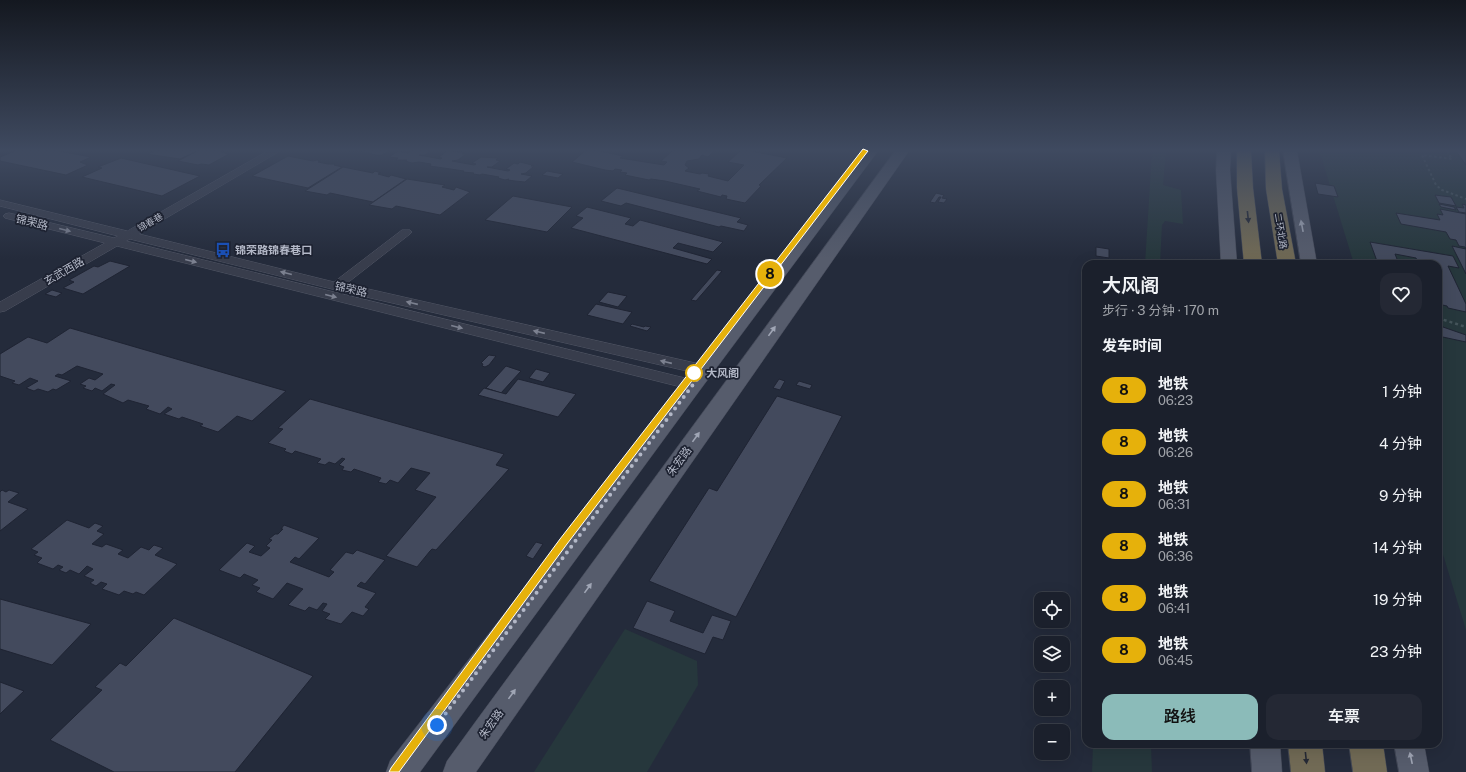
<!DOCTYPE html>
<html lang="zh">
<meta charset="utf-8">
<style>
:root{--surface:#1b202c;--page:#242834;--text:#f1f3f6;--muted:#a0a3a9;--line:#393e48;--accent:#8bbbb9}
body{margin:0;font-family:"Public Sans","Noto Sans SC",sans-serif;background:var(--page);color:var(--text);height:100vh;display:flex;flex-direction:column;font-size:15px;white-space:nowrap}
*{box-sizing:border-box;margin:0}
p{font-size:13px;color:var(--muted)}
.icon{flex:none;width:22px;height:22px;fill:none;stroke:currentColor;stroke-width:2;stroke-linecap:round;stroke-linejoin:round}
.map{position:relative;flex:1;overflow:hidden}
.sheet{position:absolute;left:1082px;top:260px;width:360px;height:488px;display:flex;flex-direction:column;background:var(--surface);border-radius:12px;box-shadow:0 4px 16px #0002,0 0 0 1px var(--line)}
.sheet>*{flex:none}
.badge{padding:0 8px;border-radius:13px;font-size:14px;line-height:26px}
.buttons{position:absolute;left:1034px;top:592px;display:grid;gap:8px}
.buttons a{display:grid;place-items:center;width:36px;height:36px;border-radius:8px;background:var(--surface);box-shadow:0 4px 16px #0002,0 0 0 1px var(--line);font-size:20px}
.you{position:absolute;width:20px;height:20px;margin:-10px;border:3px solid #fff;border-radius:50%;background:#1a73e8;box-shadow:0 0 0 6px #1a73e833}
.map>.badge{position:absolute;translate:-50% -50%;box-shadow:0 0 0 2px #fff}
h2{padding:0 20px;font-size:15px;line-height:36px}
.round{display:grid;place-items:center;flex:none;width:42px;height:42px;border-radius:12px;background:var(--page)}
.headline{display:flex;align-items:center;justify-content:space-between;height:68px;padding:0 20px}
h1{font-size:19px;font-weight:600;line-height:30px}
.button{display:flex;gap:8px;margin-top:auto;padding:8px 20px}
.button a{flex:1;height:46px;border-radius:12px;background:var(--accent);color:#111;font-size:16px;font-weight:600;line-height:46px;text-align:center}
.button a+a{background:var(--page);color:var(--text)}
ul{padding:0;list-style:none}
li{display:flex;align-items:center;gap:12px;height:52px;padding:0 20px}
li div{flex:1}
li b{display:block;font-size:15px}
li em{font-style:normal}
li .badge{min-width:44px;font-weight:700;text-align:center}
.map>svg:first-child{display:block}
</style>
<div class="map">
<svg width="1466" height="772" viewBox="0 0 1466 772">
<rect width="100%" height="100%" fill="#242b3b"/>
<g fill="#26373c">
<polygon points="1152,151 1166,151 1163,185 1181,190 1183,224 1165,221 1162,225 1160,264 1145,264"/>
<polygon points="1323,151 1466,151 1466,630 1438,538 1438,264 1354,264 1320,153"/>
<polygon points="625,629 697,661 698,685 647,772 534,772"/>
<polygon points="1093,744 1151,744 1152,772 1092,772"/>
</g>
<g fill="#434a5d" stroke="#1f2433">
<polygon points="15,151 59,151 91,157 80,162 88,165 66,175 0,161 0,157"/>
<polygon points="154,151 197,151 180,159 147,154"/>
<polygon points="197,151 224,151 221,152 229,154 209,165 201,164 198,165 178,161"/>
<polygon points="349,151 389,151 382,155 376,155 360,151 358,152"/>
<polygon points="398,151 408,153 410,152 406,151 431,151 425,155 419,155 441,159 442,158 439,157 447,151 464,152 462,154 466,154 458,160 452,161 474,165 476,164 472,163 481,157 498,158 496,160 500,161 492,167 487,167 508,171 510,170 506,169 514,163 518,164 520,162 532,165 531,166 534,166 526,173 521,174 532,176 525,182 515,181 508,180 509,179 505,180 498,178 499,177 482,174 480,175 473,174 474,173 463,172 464,171 430,166 431,164 419,162 412,163 405,161 407,160 396,160 398,158 389,157"/>
<polygon points="585,151 600,151 623,156 620,158 664,165 667,162 661,161 672,151 714,151 708,157 702,155 699,159 687,161 685,165 689,168 685,171 700,174 702,173 709,174 708,176 728,181 744,165 728,162 740,151 751,151 787,158 759,185 761,186 745,203 726,199 727,196 722,195 721,197 697,191 700,189 665,181 651,179 649,180 625,175 627,173 620,172 622,170 615,169 613,171 605,170 572,162"/>
<polygon points="1456,151 1466,151 1466,165"/>
<polygon points="288,156 313,161 317,160 320,161 318,162 328,164 335,164 334,165 342,167 308,188 252,176"/>
<polygon points="121,158 134,161 200,176 162,196 82,177 102,168 98,167"/>
<polygon points="343,167 373,173 375,171 381,173 378,174 389,177 391,175 406,179 373,202 330,193 327,195 305,191"/>
<polygon points="547,171 563,174 558,178 542,175"/>
<polygon points="407,179 445,185 442,187 454,190 456,187 470,192 440,215 396,206 392,209 369,205"/>
<polygon points="1315,183 1334,186 1338,197 1318,194"/>
<polygon points="617,188 741,218 737,222 748,225 744,231 721,226 719,227 626,203 621,206 601,201"/>
<polygon points="936,193 944,195 942,198 947,199 944,203 938,202 941,197 939,197 935,203 930,202"/>
<polygon points="1435,195 1451,197 1456,206 1439,203"/>
<polygon points="513,196 572,207 547,232 485,220"/>
<polygon points="1439,204 1454,207 1456,210 1441,207"/>
<polygon points="1462,204 1466,205 1466,213 1459,212 1456,207 1464,208"/>
<polygon points="587,207 631,218 625,224 633,226 640,220 723,242 713,252 678,243 673,248 712,259 707,264 571,228 583,218 576,216"/>
<polygon points="1440,209 1466,214 1466,274 1452,246 1466,249 1465,247 1459,246 1456,240 1450,239 1446,232 1401,224 1396,213 1440,220 1437,214 1443,215"/>
<polygon points="1370,242 1453,256 1459,268 1448,266 1466,304 1466,312 1448,308 1447,306 1438,304 1438,264 1419,264 1416,258 1395,254 1399,264 1378,264"/>
<polygon points="1096,247 1109,249 1109,258 1096,256"/>
<polygon points="110,261 130,266 83,294 63,288 74,282 69,280 94,266 98,267"/>
<polygon points="717,270 722,271 696,301 691,300"/>
<polygon points="52,290 62,293 56,297 45,294"/>
<polygon points="608,292 627,296 618,307 599,302"/>
<polygon points="596,304 632,312 623,324 587,315"/>
<polygon points="1438,323 1441,324 1443,327 1466,335 1466,342 1438,336"/>
<polygon points="632,324 644,327 645,326 651,327 647,331 630,326"/>
<polygon points="70,328 286,391 252,421 237,416 218,432 200,426 203,424 182,417 179,419 164,414 172,409 168,407 160,414 146,409 149,406 128,400 123,403 103,394 115,385 111,384 102,391 95,388 92,391 83,388 86,386 80,384 89,378 95,380 103,374 77,366 62,375 58,374 55,376 71,381 56,390 53,389 48,392 38,389 34,391 26,388 38,381 30,378 19,385 12,383 15,381 0,376 0,354 28,337 47,343"/>
<polygon points="489,355 496,356 489,365 485,367 482,366 483,364 481,363"/>
<polygon points="506,366 521,371 501,393 486,388"/>
<polygon points="536,369 550,373 543,382 529,378"/>
<polygon points="518,379 576,394 558,417 478,395 484,388 506,394"/>
<polygon points="779,379 785,381 780,390 773,388"/>
<polygon points="799,381 812,385 810,389 796,385"/>
<polygon points="777,396 842,416 736,617 649,581 709,488 717,491"/>
<polygon points="310,399 504,454 496,465 509,469 436,550 432,549 430,551 417,567 386,556 436,497 415,490 430,473 411,468 398,483 390,480 386,484 378,482 381,478 354,469 351,472 342,470 344,467 339,465 345,459 342,458 335,464 329,462 325,465 317,463 321,459 295,451 292,454 284,451 286,449 268,443 283,429 278,428"/>
<polygon points="2,490 6,492 9,490 19,493 8,502 28,509 0,531 0,492"/>
<polygon points="67,520 89,528 95,523 103,526 97,531 104,534 92,544 102,547 106,544 123,550 118,554 128,558 141,547 149,550 154,545 163,548 155,555 177,564 144,595 136,592 133,594 124,591 119,595 102,589 107,584 101,582 96,586 90,583 94,580 84,576 93,569 87,566 79,574 70,570 66,573 59,570 63,567 58,565 53,569 37,563 42,558 34,555 38,552 31,549"/>
<polygon points="284,525 319,538 299,559 295,557 290,562 329,577 334,572 330,570 346,552 353,554 357,550 385,560 365,584 361,582 357,586 376,593 365,607 369,609 363,616 352,612 341,624 325,619 330,614 322,611 327,604 323,603 317,610 309,607 305,611 288,605 303,589 287,583 273,599 256,592 260,588 252,585 258,580 244,574 240,578 219,570 247,543 255,546 249,552 261,556 270,548 266,546 272,540 269,539 275,534 278,534 283,529 281,529"/>
<polygon points="536,542 543,544 533,559 526,556"/>
<polygon points="0,599 91,624 52,665 0,649"/>
<polygon points="647,601 675,611 670,621 703,633 712,615 731,621 723,640 713,637 705,654 633,628"/>
<polygon points="174,618 313,676 235,772 114,772 50,740 102,690 95,687 120,663 126,666"/>
<polygon points="0,682 24,691 0,714"/>
</g>
<g fill="none" stroke-linecap="round" stroke-linejoin="round">
<defs>
<polygon id="minor" points="268,151 280,151 139,234 334,282 402,230 410,230 412,232 410,234 346,284 704,365 709,367 711,370 709,373 704,375 336,290 130,239 126,241 693,380 698,381 700,385 698,389 693,390 117,246 5,311 0,312 0,302 105,243 5,218 3,216 5,214 9,213 114,238 118,236 0,206 0,200 127,231"/>
<g id="major">
<polygon points="864,151 878,151 700,390 420,772 386,772 390,761"/>
<polygon points="895,151 909,151 476,772 443,772 447,761 479,717"/>
<polygon points="1217,151 1231,151 1230,170 1237,264 1221,264 1216,170"/>
<polygon points="1283,151 1297,151 1317,264 1301,264"/>
<polygon points="1250,744 1280,744 1282,772 1252,772"/>
<polygon points="1394,744 1424,744 1429,772 1399,772"/>
</g>
<g id="highway">
<polygon points="1237,151 1251,151 1253,188 1262,264 1244,264 1237,188"/>
<polygon points="1265,151 1279,151 1282,189 1296,264 1278,264 1266,189"/>
<polygon points="1288,744 1322,744 1325,772 1291,772"/>
<polygon points="1349,744 1383,744 1387,772 1353,772"/>
</g>
</defs>
<use href="#minor" stroke="#535867" stroke-width="1"/>
<use href="#major" stroke="#414655" stroke-width="1"/>
<use href="#highway" stroke="#434857" stroke-width="1"/>
<polyline stroke="#44545a" stroke-width="2" stroke-dasharray="2.5 2.5" stroke-linecap="butt" points="1447,151 1452,159 1422,155 1436,185 1442,190 1466,199"/>
<polyline stroke="#44545a" stroke-width="2.5" stroke-dasharray="3 3" stroke-linecap="butt" points="1438,318 1466,327"/>
<use href="#minor" fill="#383d4c" fill-rule="evenodd"/>
<use href="#major" fill="#565c6c" fill-rule="evenodd"/>
<use href="#highway" fill="#716a55" fill-rule="evenodd"/>
</g>
<defs><path id="oneway-solid" d="M-6-.8H1V-3.2L6.5 0L1 3.2V.8H-6Z"/></defs>
<g fill="#252935">
<use href="#oneway-solid" transform="translate(1248 217) rotate(84)"/>
<use href="#oneway-solid" transform="translate(1306 758) rotate(84)"/>
</g>
<g fill="#a0a6b5">
<use href="#oneway-solid" transform="translate(1302 226) rotate(-101)"/>
<use href="#oneway-solid" transform="translate(772 331) rotate(-54)"/>
<use href="#oneway-solid" transform="translate(696 437) rotate(-54)"/>
<use href="#oneway-solid" transform="translate(588 588) rotate(-54)"/>
<use href="#oneway-solid" transform="translate(512 694) rotate(-54)"/>
<use href="#oneway-solid" transform="translate(1411 758) rotate(-102)"/>
</g>
<g fill="#7c8190">
<use href="#oneway-solid" transform="translate(65 230) rotate(14)"/>
<use href="#oneway-solid" transform="translate(191 261) rotate(14)"/>
<use href="#oneway-solid" transform="translate(286 273) rotate(-166)"/>
<use href="#oneway-solid" transform="translate(331 296) rotate(14)"/>
<use href="#oneway-solid" transform="translate(412 303) rotate(-167)"/>
<use href="#oneway-solid" transform="translate(457 327) rotate(14)"/>
<use href="#oneway-solid" transform="translate(539 332) rotate(-167)"/>
<use href="#oneway-solid" transform="translate(666 362) rotate(-167)"/>
</g>
<linearGradient id="sky" x2="0" y2="1"><stop stop-color="#141820"/><stop offset="0.58" stop-color="#3f4a60"/><stop offset="1" stop-color="#3f4a60" stop-opacity="0"/></linearGradient>
<rect width="1466" height="259" fill="url(#sky)"/>
<polygon fill="#e6b10b" stroke="#fff" points="863,149 868,151 567,544 399,772 389,772 391,768 560,539"/>
<g fill="none" stroke-linecap="round" stroke-linejoin="round">
<polyline stroke="#b3b8c7" stroke-width="4" stroke-dasharray="0 7.2" points="437,725 698,378 694,373"/>
</g>
<defs>
<symbol id="bus-bare" viewBox="-9 -9 18 18"><path d="M-5-6H5V4H4V6H2V4H-2V6H-4V4H-5ZM-3.5-4V0h7V-4ZM-3.5 1.2v1.5H-2V1.2ZM2 1.2v1.5H3.5V1.2Z" fill="#1a4fb4" stroke="#1d2231" stroke-width="2.5" paint-order="stroke"/></symbol>
</defs>
<g fill-rule="evenodd">
<use href="#bus-bare" x="212" y="239" width="22" height="22"/>
</g>
<circle fill="#fff" stroke="#e6b10b" stroke-width="2" cx="694" cy="373" r="8"/>
<g text-anchor="middle" dominant-baseline="central" stroke-width="3.5" stroke-linejoin="round" paint-order="stroke">
<g font-size="9" fill="#b3b8c7" stroke="#1d2231">
<text transform="translate(150 222) rotate(-30)">锦春巷</text>
<text transform="translate(1281 231) rotate(81)">二环北路</text>
</g>
<g font-size="11" fill="#b3b8c7" stroke="#1d2231">
<text transform="translate(32 222) rotate(14)">锦荣路</text>
<text transform="translate(64 271) rotate(-30)">玄武西路</text>
<text transform="translate(351 289) rotate(13)">锦荣路</text>
<text transform="translate(679 461) rotate(-54)">朱宏路</text>
<text transform="translate(491 724) rotate(-55)">朱宏路</text>
</g>
<g font-size="11" font-weight="bold" fill="#b3b8c7" stroke="#1d2231" text-anchor="start">
<text x="235" y="250">锦荣路锦春巷口</text>
</g>
<g font-size="11" font-weight="bold" fill="#b3b8c7" stroke="#1d2231" text-anchor="start">
<text x="706" y="373">大风阁</text>
</g>
</g>
</svg>
<div class="buttons">
<a><svg class="icon" aria-label="locate" viewBox="0 0 24 24"><circle cx="12" cy="12" r="6"/><path d="M12 2v4M12 18v4M2 12h4M18 12h4"/></svg></a>
<a><svg class="icon" aria-label="layers" viewBox="0 0 24 24"><path d="M12 4l9 5-9 5-9-5zM3 14l9 5 9-5"/></svg></a>
<a>+</a>
<a>−</a>
</div>
<div class="you" style="left:437px;top:725px"></div>
<b class="badge" style="left:770px;top:274px;background:#e6b10b;color:#111">8</b>
<section class="sheet">
<div class="headline"><div><h1>大风阁</h1><p>步行 · 3 分钟 · 170 m</p></div><a class="round"><svg class="icon" aria-label="heart" viewBox="0 0 24 24"><path d="M12 20l-8-8c-3-5 5-10 8-4 3-6 11-1 8 4z"/></svg></a></div>
<h2>发车时间</h2>
<ul>
<li><span class="badge" style="background:#e6b10b;color:#111">8</span><div><b>地铁</b><p>06:23</p></div><em>1 分钟</em></li>
<li><span class="badge" style="background:#e6b10b;color:#111">8</span><div><b>地铁</b><p>06:26</p></div><em>4 分钟</em></li>
<li><span class="badge" style="background:#e6b10b;color:#111">8</span><div><b>地铁</b><p>06:31</p></div><em>9 分钟</em></li>
<li><span class="badge" style="background:#e6b10b;color:#111">8</span><div><b>地铁</b><p>06:36</p></div><em>14 分钟</em></li>
<li><span class="badge" style="background:#e6b10b;color:#111">8</span><div><b>地铁</b><p>06:41</p></div><em>19 分钟</em></li>
<li><span class="badge" style="background:#e6b10b;color:#111">8</span><div><b>地铁</b><p>06:45</p></div><em>23 分钟</em></li>
</ul>
<div class="button"><a>路线</a><a>车票</a></div>
</section>
</div>
